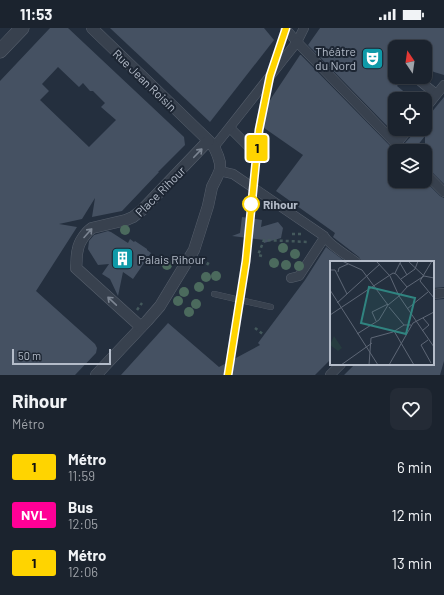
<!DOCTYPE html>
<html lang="fr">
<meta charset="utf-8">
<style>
:root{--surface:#1b232e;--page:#242b36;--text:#f1f3f6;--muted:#a0a4aa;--line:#39404a}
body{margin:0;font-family:Barlow,sans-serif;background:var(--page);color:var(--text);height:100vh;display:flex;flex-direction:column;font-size:15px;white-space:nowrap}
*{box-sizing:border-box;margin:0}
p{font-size:13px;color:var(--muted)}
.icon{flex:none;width:22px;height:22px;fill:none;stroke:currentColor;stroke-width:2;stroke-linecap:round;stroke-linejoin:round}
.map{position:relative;height:347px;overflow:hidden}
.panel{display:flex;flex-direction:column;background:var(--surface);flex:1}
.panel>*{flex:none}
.badge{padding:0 8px;border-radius:3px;font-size:14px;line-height:26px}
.needle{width:26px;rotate:347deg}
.fabs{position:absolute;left:388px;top:12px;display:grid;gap:8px}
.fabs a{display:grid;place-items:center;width:44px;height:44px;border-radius:8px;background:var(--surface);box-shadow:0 1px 3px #0004,0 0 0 1px var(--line);font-size:20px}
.scale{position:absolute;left:12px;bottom:10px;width:99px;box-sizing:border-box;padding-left:4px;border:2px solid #b4bcc9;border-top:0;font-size:11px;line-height:14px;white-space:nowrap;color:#b4bcc9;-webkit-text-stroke:3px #1d2633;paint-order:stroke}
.map>.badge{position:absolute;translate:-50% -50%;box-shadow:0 0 0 2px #fff}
.round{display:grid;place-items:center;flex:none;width:42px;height:42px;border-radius:8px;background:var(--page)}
.summary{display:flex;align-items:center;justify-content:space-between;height:68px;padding:0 12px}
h1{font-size:19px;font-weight:700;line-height:30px}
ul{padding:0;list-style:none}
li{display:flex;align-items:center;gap:12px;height:48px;padding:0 12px}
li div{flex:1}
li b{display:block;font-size:15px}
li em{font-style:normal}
li .badge{min-width:44px;font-weight:700;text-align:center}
.status{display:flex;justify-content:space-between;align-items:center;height:28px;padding:0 20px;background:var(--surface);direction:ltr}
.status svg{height:11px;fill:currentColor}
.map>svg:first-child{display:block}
</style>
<div class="status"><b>11:53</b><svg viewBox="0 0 49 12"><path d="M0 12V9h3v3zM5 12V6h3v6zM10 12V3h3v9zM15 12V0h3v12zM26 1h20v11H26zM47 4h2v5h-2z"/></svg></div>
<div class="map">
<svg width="444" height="347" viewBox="0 0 444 347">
<rect width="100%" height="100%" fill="#242f3e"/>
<g fill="#455162" fill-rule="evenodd">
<path d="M50,0h18l116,109 1,8 -27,27h1l-37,39 -30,6 3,-19 -13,21 -23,5 18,3 -41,64 59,53 2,4 -1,5 -21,22h-75v-294zM58,39l21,20 4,-4 7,8h3l12,12 -4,4 15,13 -27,27 -49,-47 9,-9 -7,-7z"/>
<polygon points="110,0 264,0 274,12 210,94"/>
<polygon points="320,0 444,0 444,47 434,44 425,38 425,19 395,19 395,49 404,49 397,58 413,71 395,71 395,101 401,101 397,106 395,104 395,106 308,17"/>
<polygon points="300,27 301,27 395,123 395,153 425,153 440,168 444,170 444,259 433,260 433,234 362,234 359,229 333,209 335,205 276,163 303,127 257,95 272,69"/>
<polygon points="444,69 444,156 429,141 425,139 425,108 413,123 405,115 414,105 415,101 425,101 425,87 428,86 430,84 431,85"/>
<polygon points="242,189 262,192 261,199 278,194 283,200 281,210 264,215 264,212 232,208 240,205"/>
<polygon points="108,203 111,204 128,215 130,211 134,214 135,213 147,221 147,222 151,225 133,251 123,244 118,268 110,251 102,246 109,236 98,237 88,221 89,213 94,207"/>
<polygon points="326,219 346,234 331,234 331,331 315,347 121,347 168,295 219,339 260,317 258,315 305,252"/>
<polygon points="444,271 444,333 440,347 344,347 355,336 433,336 433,272"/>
</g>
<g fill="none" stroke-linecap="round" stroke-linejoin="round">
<defs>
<polyline id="service" points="214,266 271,279"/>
<g id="pedestrian">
<polyline points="285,0 297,14 304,0"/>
<polyline points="415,49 436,66"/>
<polyline points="425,81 444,57"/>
<polyline points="230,100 252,122 252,126"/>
<polyline points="396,116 409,101"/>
<polyline points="213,119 218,114 297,14 403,123"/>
<path d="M224,144l9,2 91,62c4,8 24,20 32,26"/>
<polyline points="425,145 444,164"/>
<polyline points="291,250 299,248 324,210"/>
<polyline points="433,266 444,265"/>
<polyline points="330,347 341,336"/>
</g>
<g id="minor">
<polyline points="92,0 211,115 215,121 218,128 220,135 220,142 217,149 212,159 208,178 194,222 160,278 147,293 96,347"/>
<path d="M141,299l-65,-59c1,-6 0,-13 2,-19 1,-7 8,-17 14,-21l34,-8 7,-3 9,-7 66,-69"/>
</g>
<polyline id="tertiary" points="0,23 22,0"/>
</defs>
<use href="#service" stroke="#565f6c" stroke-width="6"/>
<use href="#pedestrian" stroke="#565f6c" stroke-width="10"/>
<use href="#minor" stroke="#565f6c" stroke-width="12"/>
<use href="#tertiary" stroke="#565f6c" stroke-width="15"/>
<g stroke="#44595c" stroke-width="2.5" stroke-dasharray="3 3" stroke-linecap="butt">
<polyline points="292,206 301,206"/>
<polyline points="262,228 258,227 264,212 309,214"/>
<polyline points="207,237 210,232"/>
<polyline points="137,282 142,275"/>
<polyline points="255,300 264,307"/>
</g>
<use href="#service" stroke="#38414e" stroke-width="5.5"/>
<use href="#pedestrian" stroke="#38414e" stroke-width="9"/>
<use href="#minor" stroke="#38414e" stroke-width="11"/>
<use href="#tertiary" stroke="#38414e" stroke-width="14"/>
</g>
<g fill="#4b6a5d">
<circle cx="125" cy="202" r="5"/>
<circle cx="283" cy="220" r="5"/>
<circle cx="295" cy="226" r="5"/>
<circle cx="274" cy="235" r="5"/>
<circle cx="167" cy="237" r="5"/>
<circle cx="286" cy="237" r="5"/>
<circle cx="299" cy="238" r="5"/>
<circle cx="216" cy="248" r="5"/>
<circle cx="206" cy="249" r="5"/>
<circle cx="199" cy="259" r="5"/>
<circle cx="184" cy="264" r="5"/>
<circle cx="178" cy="273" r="5"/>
<circle cx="196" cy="276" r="5"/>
<circle cx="189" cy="284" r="5"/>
</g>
<defs><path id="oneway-shaft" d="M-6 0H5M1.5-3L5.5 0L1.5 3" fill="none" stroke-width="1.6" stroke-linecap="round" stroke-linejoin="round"/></defs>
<g stroke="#7c8592">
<use href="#oneway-shaft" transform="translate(198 125) rotate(-46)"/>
<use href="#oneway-shaft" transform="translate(88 205) rotate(-48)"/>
<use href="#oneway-shaft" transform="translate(112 273) rotate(-137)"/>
</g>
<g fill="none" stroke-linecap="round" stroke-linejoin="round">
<defs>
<polyline id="line" points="228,347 246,233 259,102 270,48 286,0"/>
</defs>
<use href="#line" stroke="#fff" stroke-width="9"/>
<use href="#line" stroke="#ffd400" stroke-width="6"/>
</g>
<defs>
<symbol id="theatre-square" viewBox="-11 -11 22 22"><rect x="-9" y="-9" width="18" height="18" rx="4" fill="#0f9aa8" stroke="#1d2633"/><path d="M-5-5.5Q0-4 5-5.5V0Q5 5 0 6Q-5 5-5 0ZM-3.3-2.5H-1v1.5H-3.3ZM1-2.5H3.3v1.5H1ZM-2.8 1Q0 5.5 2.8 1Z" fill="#fff"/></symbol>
<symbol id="building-square" viewBox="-11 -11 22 22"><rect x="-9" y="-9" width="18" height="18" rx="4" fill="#0f9aa8" stroke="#1d2633"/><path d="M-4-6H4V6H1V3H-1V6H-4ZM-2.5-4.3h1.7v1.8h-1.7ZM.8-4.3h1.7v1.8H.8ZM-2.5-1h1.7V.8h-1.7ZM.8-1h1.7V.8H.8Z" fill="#fff"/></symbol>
</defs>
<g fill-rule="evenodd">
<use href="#theatre-square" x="360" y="18" width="25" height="25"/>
<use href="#building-square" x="110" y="218" width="25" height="25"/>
</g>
<circle fill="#fff" stroke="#ffd400" stroke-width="2" cx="251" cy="176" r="8"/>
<g text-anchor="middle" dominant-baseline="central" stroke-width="4" stroke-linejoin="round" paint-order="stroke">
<g font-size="12" fill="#b4bcc9" stroke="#1d2633" text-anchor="end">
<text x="356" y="23">Théâtre<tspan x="356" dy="14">du Nord</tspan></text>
<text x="138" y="231" text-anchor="start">Palais Rihour</text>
</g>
<g font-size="12" fill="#b4bcc9" stroke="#1d2633">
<text transform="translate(145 52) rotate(44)">Rue Jean Roisin</text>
<text transform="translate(160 163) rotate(-45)">Place Rihour</text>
</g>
<g font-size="12" font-weight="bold" fill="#b4bcc9" stroke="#1d2633" text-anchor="start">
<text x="263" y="176">Rihour</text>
</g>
</g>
<g transform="translate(330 233)">
<rect width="104" height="104" fill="#242f3e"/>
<path d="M4,75l8,12 -4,3 -8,-6z" fill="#263c3f"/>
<path fill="none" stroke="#5e6776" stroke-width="1" d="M12,0l20,9 26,35 -9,15 -22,14M46,0l14,15 9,20M78,0l16,15M102,0l-12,20 14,17M70,2l7,12M0,9h5l12,24M8,11l1,-4 9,-4M65,12l6,-12M71,18l14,-10 3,-8M0,29l48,75M69,35l8,-9M7,42l43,-39M58,44l11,-9 35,51M59,46l15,18h7M77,48l21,-17M0,54l63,-42 3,1 11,13 17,-11 10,2M46,60l-4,-9 16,-8M64,70l20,34M92,70l7,-6 -6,-7M41,77l22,-6 11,-7M98,79l-7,5 10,18M11,104l31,-22M39,104l2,-27M59,104l24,-42 21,-11"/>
<path fill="#308480" fill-opacity="0.15" stroke="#308480" stroke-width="2" d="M39,26l46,11 -9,36 -45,-11z"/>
<rect width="104" height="104" fill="none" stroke="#b4bcc9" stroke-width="2"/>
</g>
</svg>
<div class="fabs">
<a><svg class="needle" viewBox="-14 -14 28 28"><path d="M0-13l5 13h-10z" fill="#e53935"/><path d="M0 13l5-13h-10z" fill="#a0a4aa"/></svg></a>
<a><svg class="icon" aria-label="locate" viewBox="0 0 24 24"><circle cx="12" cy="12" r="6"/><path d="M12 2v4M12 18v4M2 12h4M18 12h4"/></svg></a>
<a><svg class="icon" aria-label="layers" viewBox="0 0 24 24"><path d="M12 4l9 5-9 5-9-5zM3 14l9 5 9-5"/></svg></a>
</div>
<div class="scale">50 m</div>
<b class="badge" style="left:257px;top:120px;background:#ffd400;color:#111">1</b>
</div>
<section class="panel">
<div class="summary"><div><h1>Rihour</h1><p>Métro</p></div><a class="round"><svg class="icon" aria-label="heart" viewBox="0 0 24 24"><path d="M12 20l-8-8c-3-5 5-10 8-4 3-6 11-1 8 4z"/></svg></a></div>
<ul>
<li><span class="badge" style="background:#ffd400;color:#111">1</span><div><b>Métro</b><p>11:59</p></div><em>6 min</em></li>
<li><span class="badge" style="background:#ff0096;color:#fff">NVL</span><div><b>Bus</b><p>12:05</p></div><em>12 min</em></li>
<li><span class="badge" style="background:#ffd400;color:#111">1</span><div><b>Métro</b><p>12:06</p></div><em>13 min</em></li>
</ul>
</section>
